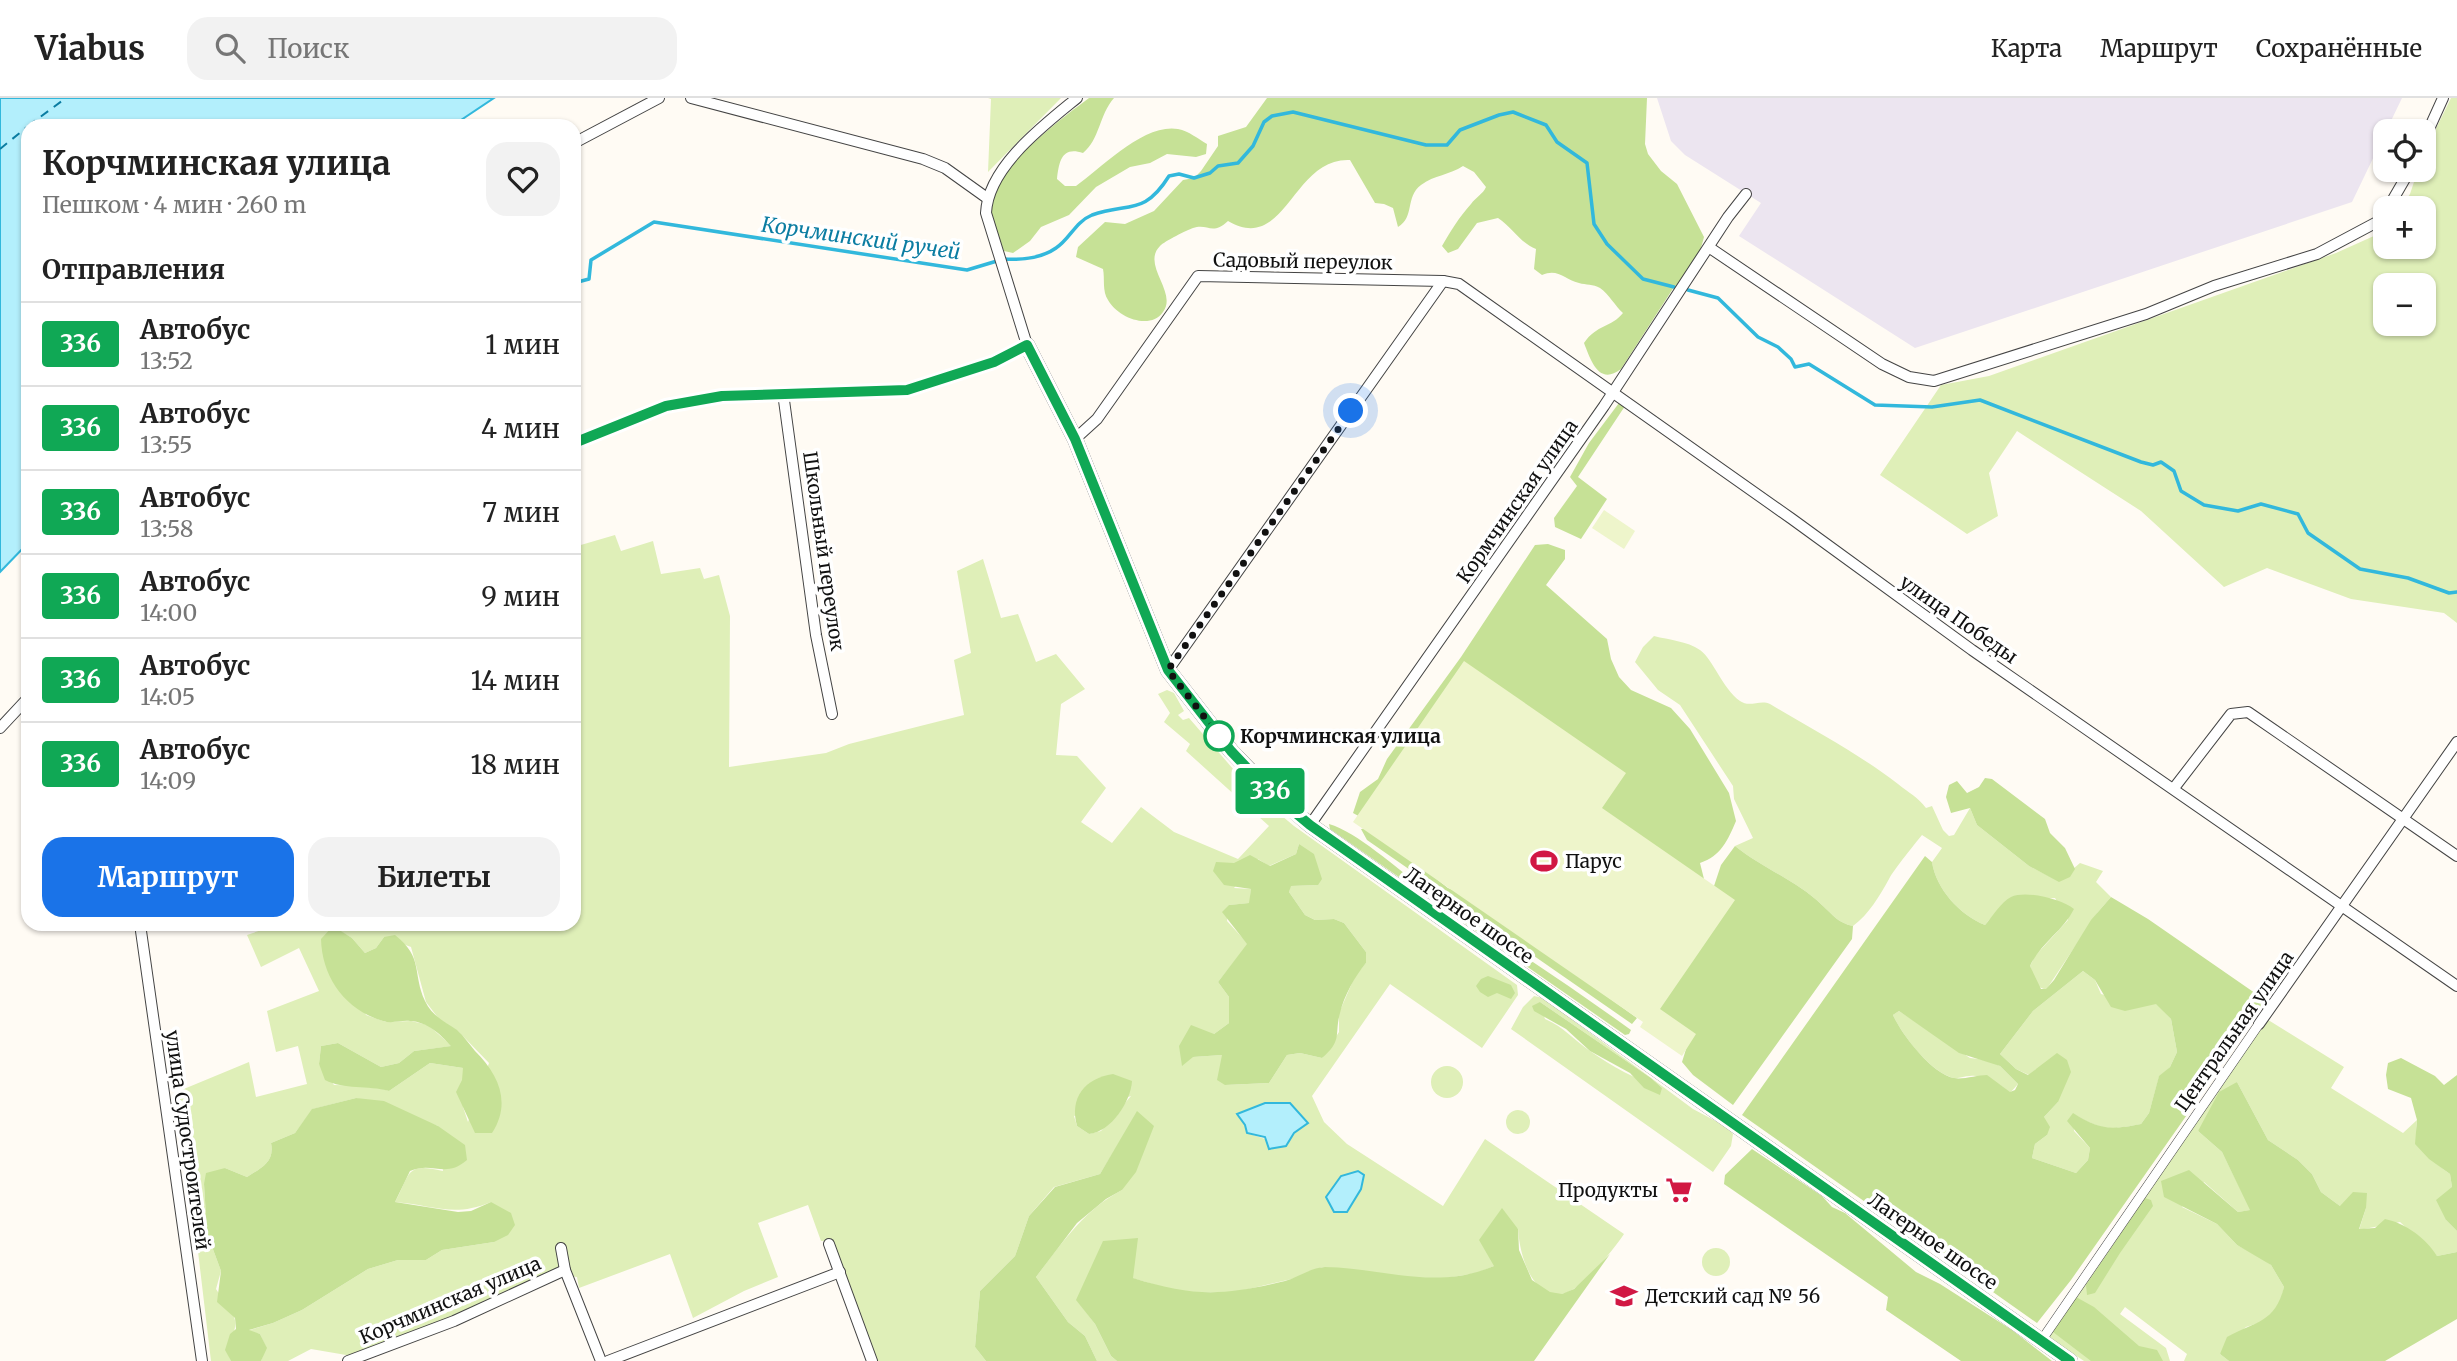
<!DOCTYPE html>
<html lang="ru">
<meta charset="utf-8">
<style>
:root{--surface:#fff;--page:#f2f2f2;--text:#222;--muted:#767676;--line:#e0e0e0;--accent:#1a73e8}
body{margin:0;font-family:Merriweather,serif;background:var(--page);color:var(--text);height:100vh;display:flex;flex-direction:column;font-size:26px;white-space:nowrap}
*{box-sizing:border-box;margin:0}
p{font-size:23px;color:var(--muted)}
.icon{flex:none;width:38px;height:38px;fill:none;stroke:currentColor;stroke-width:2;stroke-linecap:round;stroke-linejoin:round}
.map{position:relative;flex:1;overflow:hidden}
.drawer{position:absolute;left:21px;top:21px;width:560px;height:812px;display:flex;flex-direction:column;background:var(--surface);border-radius:21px;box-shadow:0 2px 5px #0004}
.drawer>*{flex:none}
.badge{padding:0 14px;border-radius:5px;font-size:24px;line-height:46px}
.fabs{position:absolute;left:2373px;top:21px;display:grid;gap:14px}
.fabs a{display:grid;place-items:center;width:63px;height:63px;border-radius:14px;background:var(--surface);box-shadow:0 2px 5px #0004;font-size:35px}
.you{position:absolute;width:35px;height:35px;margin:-18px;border:5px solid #fff;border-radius:50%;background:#1a73e8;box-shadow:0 0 0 10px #1a73e833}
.map>.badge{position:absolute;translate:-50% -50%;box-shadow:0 0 0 4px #fff}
h2{padding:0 21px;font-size:26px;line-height:63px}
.round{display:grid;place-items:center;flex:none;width:74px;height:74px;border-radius:21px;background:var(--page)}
.summary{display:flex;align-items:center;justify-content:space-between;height:119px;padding:0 21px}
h1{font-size:33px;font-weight:700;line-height:52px}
.button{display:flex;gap:14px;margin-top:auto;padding:14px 21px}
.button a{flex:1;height:80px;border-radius:21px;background:var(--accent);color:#fff;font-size:28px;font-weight:700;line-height:80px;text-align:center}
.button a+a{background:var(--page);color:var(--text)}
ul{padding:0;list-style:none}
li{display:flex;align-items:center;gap:21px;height:84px;padding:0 21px;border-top:2px solid var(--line)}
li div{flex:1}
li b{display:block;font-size:26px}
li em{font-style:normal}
li .badge{min-width:77px;font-weight:700;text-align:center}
header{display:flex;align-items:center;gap:42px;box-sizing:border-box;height:98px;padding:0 35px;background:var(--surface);border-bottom:2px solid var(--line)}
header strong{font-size:33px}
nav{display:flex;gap:38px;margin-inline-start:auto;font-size:24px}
.search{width:490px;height:63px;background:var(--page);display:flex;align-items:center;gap:18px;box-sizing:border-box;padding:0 24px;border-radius:21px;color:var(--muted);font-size:26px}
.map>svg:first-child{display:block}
</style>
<header>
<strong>Viabus</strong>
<div class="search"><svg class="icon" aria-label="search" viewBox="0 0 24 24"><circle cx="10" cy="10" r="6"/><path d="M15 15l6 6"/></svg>Поиск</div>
<nav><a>Карта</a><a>Маршрут</a><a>Сохранённые</a></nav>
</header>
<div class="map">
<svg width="2457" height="1263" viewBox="0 0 2457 1263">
<rect width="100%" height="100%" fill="#fffbf4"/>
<polygon fill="#ece5f0" points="1657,0 2402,0 2352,104 1915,250 1739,138 1761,105 1685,57 1671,43"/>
<g fill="#dfefb8" fill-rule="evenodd">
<polygon points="988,0 1061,0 988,74 991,1"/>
<path d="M2451,0h6v525l-13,-10 -93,-14 -84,-31 -43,19 -83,-76 -124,-80 -28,42 9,43 -31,18 -87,-59 61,-90 48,-9 347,-123 49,-22v16h39v-39h-23l9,-14 8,-24h6v-17zM2385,187h39v39h-39z"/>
<path d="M615,437l6,16 32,-10 8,33 39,-6 4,11 15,-4 11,41 -1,151 97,-14 23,-9 115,-29 -10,-55 17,-7 -14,-82 26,-12 18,59 17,-4 18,48 20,-8 29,35 -24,15 -5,51 21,1 29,32 -25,34 31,21 29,-36 33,25 64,27 31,-33 -83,-75 4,-7 -26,-22 6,-9 -12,-19 9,-4 7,3 10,18 -6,4 5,5 6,-2 64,74 41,34 223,159 1,10 -36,53 -92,-64 -78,112 12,26 23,22 96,62 42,-67 139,95c-10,15 -44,58 -62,60 -32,4 -43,-43 -44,-66l-24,38 -17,7 -43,7 -112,-13 -26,11 -60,14h-56l-48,-14 -55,22 18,24 16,32 6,5h-20l-12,-25 -17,-14 -32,-45c26,-34 48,-67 86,-87l16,-78 -38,62 -46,13 -25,29 -14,40 -35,35 -5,56 11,14h-109l-45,-120h-11l-13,-36 -50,18 20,54 -34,14 -51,27 -23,-64 -91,34 -2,-11 -19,-2 -206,81 -41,-7 -23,12h-27l5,-14 -6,-13 -13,-3 26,-8 29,-13 66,-41 30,-9h28l16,-10 52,-8 -3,-40c-38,16 -57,3 -96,0 16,-29 10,-40 48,-31l-5,-45 -82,-28 -43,11 -18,24 -24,10c4,19 -10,25 -24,34l-22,-9 -21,16 3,49 14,38 -5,18c19,29 27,28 10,61l5,11h-20l-32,-270 70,-29 7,35 51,-13 -9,-38 -22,6 -9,-41 52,-20 -20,-43 -38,19 -14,-32 32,-11h295v-377zM1299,746l19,41 -28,1 -1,6 16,23 10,5 19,-1 10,4 22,29v11l-11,13 -16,37v19l-17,26 -22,-5 -13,2 -18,28 -44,2 -3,-30 -29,2 21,-23 15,-11v-26l-11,-15 30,-38 -21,-23 2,-16 21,-2 1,-14 -17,-1 24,-29 11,7 27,-12zM333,829l19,11 13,15 11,-5 8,-11 27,10 15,55 13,17 20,13 30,31 -21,59 -5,-15v-39l-33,-5 -41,28 -16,-5 -39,-1 -15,-21 2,-18 17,-3 43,24 18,-4 15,-12 38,-5 -24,-21 -17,-4 -25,1 -20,-7zM1131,998l-30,35 -12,3 -12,-8 -3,-10zM1245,1027l49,8 -8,13 -39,-13z"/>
<path d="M1654,538c15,4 33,5 46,14 13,9 22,38 40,51 10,7 20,-2 30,3 43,26 88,49 128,80 11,9 20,13 28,24l6,-2 11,24 6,6 5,-1 16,-27 7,17 52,41 30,15 21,-18 23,8 -7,11 15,15 -13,15 -52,78 -9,-4 -7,-20 5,-10 33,-36 -13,-22c-31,1 -49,2 -70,27 -25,-10 -49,-36 -53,-63l10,-14 -20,-13c-8,10 -27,33 -33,44 -10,18 -20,35 -36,47 -15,-3 -20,-11 -31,-21 -26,-25 -60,-37 -87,-59l18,-8 -19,-39 -1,-13 -53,-81 -22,-15 -23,-28 8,-15z"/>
<path d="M2083,873l12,9 6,14 41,12 14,-3 15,16 6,33 -7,15 -11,10 -10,36 -8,11c-36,7 -37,6 -68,-10l1,17 16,17 -2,12 -12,13 -44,-15 3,-14 12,-9 -3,-18 14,-15 -22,-33 -7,6 -13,-6 -16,-15 33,-43z"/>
<path d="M1534,898l9,2 150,111 34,18 6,7 -2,12 -18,26 -202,-143 12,-22zM1540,904l111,76 11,10c-25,-8 -51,-22 -72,-37 -16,-11 -26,-24 -45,-32z"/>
<path d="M1899,913l71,47 17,2 13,6 18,18 -8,9c-10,-9 -26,-19 -40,-17 -5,0 -12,3 -16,2 -23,-5 -52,-43 -61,-63z"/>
<path d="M2265,920l79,49 -13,21 72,45 14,-13c-4,24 15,41 33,54l2,13 -6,33 11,11v21l-20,4 -37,-34 -41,8 7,-22 -26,-2 -19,-14 -9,-18 -14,-14 -30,-20 -31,-58 -39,49 24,21 29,58 -13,2 -34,-30 -22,25 35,17 20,21 25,13 9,7 13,22 -4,18 -12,15 -22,7 -26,27 9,7h-45l3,-7 -62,-47 -5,7 46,34 4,13h-86l-36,-24z"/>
<circle cx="1447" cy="984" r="16"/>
<circle cx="1518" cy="1024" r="12"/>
<circle cx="1716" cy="1164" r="14"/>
</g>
<g fill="#c6e196" fill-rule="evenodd">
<path d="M1089,0h25c-15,17 -14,41 -31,55 -21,-7 -24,8 -26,26l8,7h11c25,-18 68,-63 102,-57 11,2 20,10 29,15l-1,10 -10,3 -29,-3 -17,9 -20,4 -34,20 -27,28 -28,12 -11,14 -17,12 -9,-2c-4,-11 -12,-24 -13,-36 -6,-41 70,-96 98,-117z"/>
<path d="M1267,0h380l-2,46 3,10 13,17 16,13 27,53c-4,17 -14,40 -30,50l-53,82c-22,17 -30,-8 -37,-26 13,-19 27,-15 39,-30 -8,-7 -14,-19 -23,-25 -7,-4 -14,-3 -21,-5 -15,-4 -21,-15 -37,-8l-8,-6 2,-20c-17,-7 -23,-21 -38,-31l-21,5 -19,26 -10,4 -6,-7c8,-14 18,-30 29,-42 5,-7 12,-10 15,-17l-12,-15 -11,-6c-13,9 -29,9 -42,19 -16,12 -6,32 -23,42l-5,-19 -9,-4 -9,-1 -25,-43c-58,-3 -64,95 -122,61 -16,15 -20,2 -35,7 -6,2 -28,13 -33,18 -19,19 18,46 3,66 -13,19 -46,5 -55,-12 -6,-9 -3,-21 -5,-31l-27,-12 2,-10 27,-25 20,2 29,-13 29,-31 11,-2 7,-7 17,-25v-10l28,-9z"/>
<polygon points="1619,305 1625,308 1578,379 1607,401 1581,441 1555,429 1554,420 1577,388 1570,379 1589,345"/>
<path d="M1548,446l17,6v9l-19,26 61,54 4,20 8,18 12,13 40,18 19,21 39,64 7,28c-8,19 -15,35 -36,42l4,16 -10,3 -330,-63 -11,-6 7,-21 18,-13 9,-20 74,-102 74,-112z"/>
<polygon points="1985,680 1992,681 2045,721 2050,735 2065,750 2075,771 2070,779 2059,784 2029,768 1977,727 1970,710 1951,715 1946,699 1949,687 1957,683 1967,695 1979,689"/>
<path d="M1329,726c28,8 67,44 93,63 69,48 140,93 209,143l-2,4 -4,1 -295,-206z"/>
<polygon points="1371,730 1448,790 1467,798 1637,920 1632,926 1367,742 1361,731"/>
<path d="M1299,746l15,10 8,25 -4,6 -27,1 -2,6 16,23 10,5 19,-1 10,4 22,29v11c-11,13 -22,33 -26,50 -6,22 3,27 -18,45l-22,-5 -13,2 -18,28 -44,2 -8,-5 5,-25 -29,2 -11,9 -3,-20 12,-21 23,9 15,-11v-26l-11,-15 29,-38 -25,-32 7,-7 20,-2 2,-14 -27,-4 -11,-14 3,-9 18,1 16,-8 20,11 26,-12z"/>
<path d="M1735,748c27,22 61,34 87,59 11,10 16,18 31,21l-1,13 -119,166 -40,-30 -11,-13 5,-16 -33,-37 53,-102 14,-42z"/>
<path d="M1925,758l7,6c4,27 28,53 53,63 8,-9 16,-23 26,-28 15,-7 51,2 63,12 -11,22 -34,35 -44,57l11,23h5l8,-9 37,-60 20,-23 37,22 117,81 -44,63 -17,18 -1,11 -132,188 -34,43 -295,-208zM2083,873l12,9 16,27 14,4 31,-7 15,15 6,33 -7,15 -11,9 -10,37 -8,11c-31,6 -41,6 -68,-11l-6,8 23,27 -2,12 -12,13 -44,-15 3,-14 12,-9 3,-8 -6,-10 14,-15 13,-30 -4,-12 -10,-7 -29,22 -12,-6 -16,-15 33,-43zM1899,913l60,42 41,13 18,18 -3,6 -5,2 -23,-17c-9,0 -25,5 -33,3 -22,-4 -52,-43 -61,-63z"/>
<path d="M333,828l19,12 13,15 11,-5 8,-11 11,-2c29,23 17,38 30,66 7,15 20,21 32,29 7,6 12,14 18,21 23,23 37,51 17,82h-17l-19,-41 6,-12 1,-12 -33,-5 -41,28c-21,-6 -45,-1 -64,-11l-6,-16 2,-18 17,-3 43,24 18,-4 15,-12 37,-5c-11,-12 -23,-24 -41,-25 -9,-1 -18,3 -27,0 -38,-11 -61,-44 -62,-82z"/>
<polygon points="1488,878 1511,887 1515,895 1511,901 1497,895 1488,899 1480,894 1476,888 1481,881"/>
<polygon points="1540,904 1651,980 1662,990 1660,997 1644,990 1630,975 1590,953 1566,931 1534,913 1532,908"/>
<polygon points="2401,960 2435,978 2444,987 2457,977 2457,1133 2446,1122 2436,1102 2452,1089 2450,1076 2429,1061 2415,1046 2417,1022 2411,1000 2388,991 2386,977 2388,965"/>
<path d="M1113,976l19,7c-1,20 -21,51 -43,53l-12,-8c-8,-28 8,-48 36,-52z"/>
<path d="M2237,984l31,58 30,20 14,14 9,18 19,14 13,-14 14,1 -1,15 -7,21 16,-1 10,-9c20,4 41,19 52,37l20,-4v67l-72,42h-156l-9,-7 7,-17c29,-16 48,-14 57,-50l-13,-22 -34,-20 -20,-21 -53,-27 -3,-16 28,-11 49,42 12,-2 -28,-58 -24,-21 21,-39z"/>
<path d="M356,1000l28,3 54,25 27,19 2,15c-22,19 -34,1 -57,11l-15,31 63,10 13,-1 20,-9 20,11 4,12 -7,10 -14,7 -52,8 -16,10h-28l-30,9 -66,41 -29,13 -24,7 11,4 7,14 -6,13h-30l-6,-11 5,-16 6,-5 -1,-11 -18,-16 4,-31 -14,-38 -3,-49 2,-11 19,-5 22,9c14,-9 28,-15 24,-34l24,-10 17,-24z"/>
<polygon points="1137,1013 1154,1028 1136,1074 1122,1092 1106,1101 1077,1125 1036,1179 1068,1224 1085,1238 1097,1263 986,1263 975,1249 980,1193 1015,1158 1029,1118 1055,1089 1100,1076"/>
<polygon points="1752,1051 1822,1098 1832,1109 1845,1115 1916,1174 1940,1186 2012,1232 2052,1263 1961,1263 1886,1212 1888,1199 1724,1086 1725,1077"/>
<polygon points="2145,1100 2151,1102 2153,1108 2120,1155 2095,1195 2087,1197 2086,1187"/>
<path d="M1502,1110l16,21 1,21 13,30 18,12 12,2 12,-5 36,-35 -76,107h-417l-6,-5 -16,-32 -19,-24 27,-59 35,-3 -5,40c61,19 90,18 152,3 12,-3 27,-14 40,-14 59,1 110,24 169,-1l-15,-26z"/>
<polygon points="2076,1199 2094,1209 2139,1248 2157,1252 2163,1263 2091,1263 2053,1234"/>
</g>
<g fill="#eef5cb">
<polygon points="1604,412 1635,433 1624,451 1592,430"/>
<polygon points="1464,563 1626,675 1602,710 1735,802 1660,911 1696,936 1682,958 1640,929 1643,924 1353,724"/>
</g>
<g fill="#b3effc" stroke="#32b8dc" stroke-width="2">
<polygon points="0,0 494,0 452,28 28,28 28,445 0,474"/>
<polygon points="1265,1005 1290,1005 1308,1025 1294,1035 1286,1048 1269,1051 1265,1039 1247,1035 1245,1027 1237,1016"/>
<polygon points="1358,1073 1364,1077 1361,1091 1347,1114 1334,1114 1326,1099 1341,1078"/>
</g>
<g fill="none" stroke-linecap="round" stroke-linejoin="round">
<g stroke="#32b8dc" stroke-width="3.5">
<path d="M1004,161c17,1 38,-1 52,-11 14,-9 19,-26 36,-33 37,-13 52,1 77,-39l10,-2 15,4 16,-5 8,-7 20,-3 15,-17 11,-24 8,-6 21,-4 133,33h21l13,-15 39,-15 14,-3 33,13 11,17 30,21 7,61 13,20 36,35 31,8"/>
<polyline points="574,185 589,181 591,162 654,124 967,172 997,163"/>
<polyline points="1688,192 1718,200 1758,239 1778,249 1791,261 1795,269 1809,266 1875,307 1932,309 1980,302 2141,364 2153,367 2161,364 2174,373 2181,393 2204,407 2238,413 2261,406 2298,416 2308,435 2360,471 2408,480 2449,495 2457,494"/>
</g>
<g stroke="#0b7da2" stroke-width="2" stroke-dasharray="9 7" stroke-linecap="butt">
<polyline points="28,28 66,0"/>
<polyline points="0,51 27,29"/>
</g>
<defs>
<polyline id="pedestrian" points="2041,1243 2259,926"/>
<g id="minor">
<polyline points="691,0 923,61 945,70 987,100"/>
<polyline points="2424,42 2443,0"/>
<polyline points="574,45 659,0"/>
<polyline points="2388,110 2410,72"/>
<polyline points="1710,150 1882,266 1909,279 1934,283 2146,216 2214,188 2317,156 2379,123 2385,114"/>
<polyline points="783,295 816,537 832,616"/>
<polyline points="1075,341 1097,321 1198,178 1443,183 1459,186 1792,421 1972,552 2457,888"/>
<path d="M574,345l92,-37 56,-10 185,-6 87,-28 33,-17 -41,-132c2,-46 58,-88 91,-115"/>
<polyline points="1168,572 1443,183"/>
<polyline points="0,630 28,600"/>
<polyline points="2174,690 2231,616 2248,614 2457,758"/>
<polyline points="1310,727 1604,308 1728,119 1746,96"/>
<polyline points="140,826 202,1263"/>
<polyline points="2259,926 2457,644"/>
<polyline points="829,1146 872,1263"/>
<polyline points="561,1150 565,1172 601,1263"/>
<polyline points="348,1263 454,1223 565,1172"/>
<polyline points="608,1263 840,1174"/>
</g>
<polyline id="tertiary" points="1027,247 1075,341 1168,572 1231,653 1266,689 1310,727 2070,1263"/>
</defs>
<use href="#pedestrian" stroke="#444" stroke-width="10"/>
<use href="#minor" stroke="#444" stroke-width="12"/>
<use href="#tertiary" stroke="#444" stroke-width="16"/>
<use href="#pedestrian" stroke="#fff" stroke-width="9"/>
<use href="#minor" stroke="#fff" stroke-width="10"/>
<use href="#tertiary" stroke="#fff" stroke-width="14"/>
</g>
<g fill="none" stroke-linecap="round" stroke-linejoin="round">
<defs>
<polyline id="line" points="574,345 666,308 722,298 907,292 994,264 1027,247 1075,341 1168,572 1231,653 1266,690 1310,727 2070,1263"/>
</defs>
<use href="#line" stroke="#fff" stroke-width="16"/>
<use href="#line" stroke="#10a855" stroke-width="10"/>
<polyline stroke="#111" stroke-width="7" stroke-dasharray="0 12.6" points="1219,638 1168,572 1351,313"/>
</g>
<defs>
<symbol id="stadium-bare" viewBox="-9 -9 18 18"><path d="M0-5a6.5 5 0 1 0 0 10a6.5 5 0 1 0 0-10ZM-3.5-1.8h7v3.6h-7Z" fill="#d11844" stroke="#fff" stroke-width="2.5" paint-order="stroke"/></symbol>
<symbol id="supermarket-bare" viewBox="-9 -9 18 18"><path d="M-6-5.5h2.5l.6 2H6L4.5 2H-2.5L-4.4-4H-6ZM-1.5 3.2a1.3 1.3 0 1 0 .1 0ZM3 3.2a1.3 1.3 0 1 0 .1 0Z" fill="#d11844" stroke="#fff" stroke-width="2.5" paint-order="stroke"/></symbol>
<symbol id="school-bare" viewBox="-9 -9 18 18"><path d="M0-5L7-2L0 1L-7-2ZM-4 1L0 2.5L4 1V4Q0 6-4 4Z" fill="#d11844" stroke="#fff" stroke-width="2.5" paint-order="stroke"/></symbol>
</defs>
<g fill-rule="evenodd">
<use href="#stadium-bare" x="1525" y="744" width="38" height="38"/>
<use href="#supermarket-bare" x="1660" y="1073" width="38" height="38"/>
<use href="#school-bare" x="1605" y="1179" width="38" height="38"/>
</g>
<circle fill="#fff" stroke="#10a855" stroke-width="3.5" cx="1219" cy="638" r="14"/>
<g text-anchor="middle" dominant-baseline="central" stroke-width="7" stroke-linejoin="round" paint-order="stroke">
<g font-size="19" fill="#111" stroke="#fff">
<text transform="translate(1303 163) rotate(1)">Садовый переулок</text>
<text transform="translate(1517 403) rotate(-55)">Кормчинская улица</text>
<text transform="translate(824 453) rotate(82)">Школьный переулок</text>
<text transform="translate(1959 521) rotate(35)">улица Победы</text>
<text transform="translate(1469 817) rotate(35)">Лагерное шоссе</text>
<text transform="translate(2234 933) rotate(-55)">Центральная улица</text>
<text transform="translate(188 1042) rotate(82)">улица Судостроителей</text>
<text transform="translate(1933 1143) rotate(35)">Лагерное шоссе</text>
<text transform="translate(450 1202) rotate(-23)">Корчминская улица</text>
</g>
<g font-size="19" font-weight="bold" fill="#111" stroke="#fff" text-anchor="start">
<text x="1240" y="638">Корчминская улица</text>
</g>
<g font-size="19" fill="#111" stroke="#fff" text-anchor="start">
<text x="1565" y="763">Парус</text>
<text x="1658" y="1092" text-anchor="end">Продукты</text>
<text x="1645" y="1198">Детский сад № 56</text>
</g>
<g font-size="21" font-style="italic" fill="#0b7da2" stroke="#fff">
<text transform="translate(861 140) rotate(8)">Корчминский ручей</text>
</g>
</g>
</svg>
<div class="fabs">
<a><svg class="icon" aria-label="locate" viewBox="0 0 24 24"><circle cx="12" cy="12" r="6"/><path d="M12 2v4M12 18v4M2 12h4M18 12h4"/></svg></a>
<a>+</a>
<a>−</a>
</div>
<div class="you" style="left:1351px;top:313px"></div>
<b class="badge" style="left:1270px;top:693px;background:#10a855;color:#fff">336</b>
<section class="drawer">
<div class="summary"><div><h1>Корчминская улица</h1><p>Пешком · 4 мин · 260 m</p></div><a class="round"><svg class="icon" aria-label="heart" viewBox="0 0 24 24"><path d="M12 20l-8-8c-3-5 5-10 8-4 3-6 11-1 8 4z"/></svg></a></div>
<h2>Отправления</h2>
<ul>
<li><span class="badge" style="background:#10a855;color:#fff">336</span><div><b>Автобус</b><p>13:52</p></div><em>1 мин</em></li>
<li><span class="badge" style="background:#10a855;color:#fff">336</span><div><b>Автобус</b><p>13:55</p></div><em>4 мин</em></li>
<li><span class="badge" style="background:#10a855;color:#fff">336</span><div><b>Автобус</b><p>13:58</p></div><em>7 мин</em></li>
<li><span class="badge" style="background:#10a855;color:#fff">336</span><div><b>Автобус</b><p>14:00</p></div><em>9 мин</em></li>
<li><span class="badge" style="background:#10a855;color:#fff">336</span><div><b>Автобус</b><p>14:05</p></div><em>14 мин</em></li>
<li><span class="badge" style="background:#10a855;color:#fff">336</span><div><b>Автобус</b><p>14:09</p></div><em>18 мин</em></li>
</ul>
<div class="button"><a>Маршрут</a><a>Билеты</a></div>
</section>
</div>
